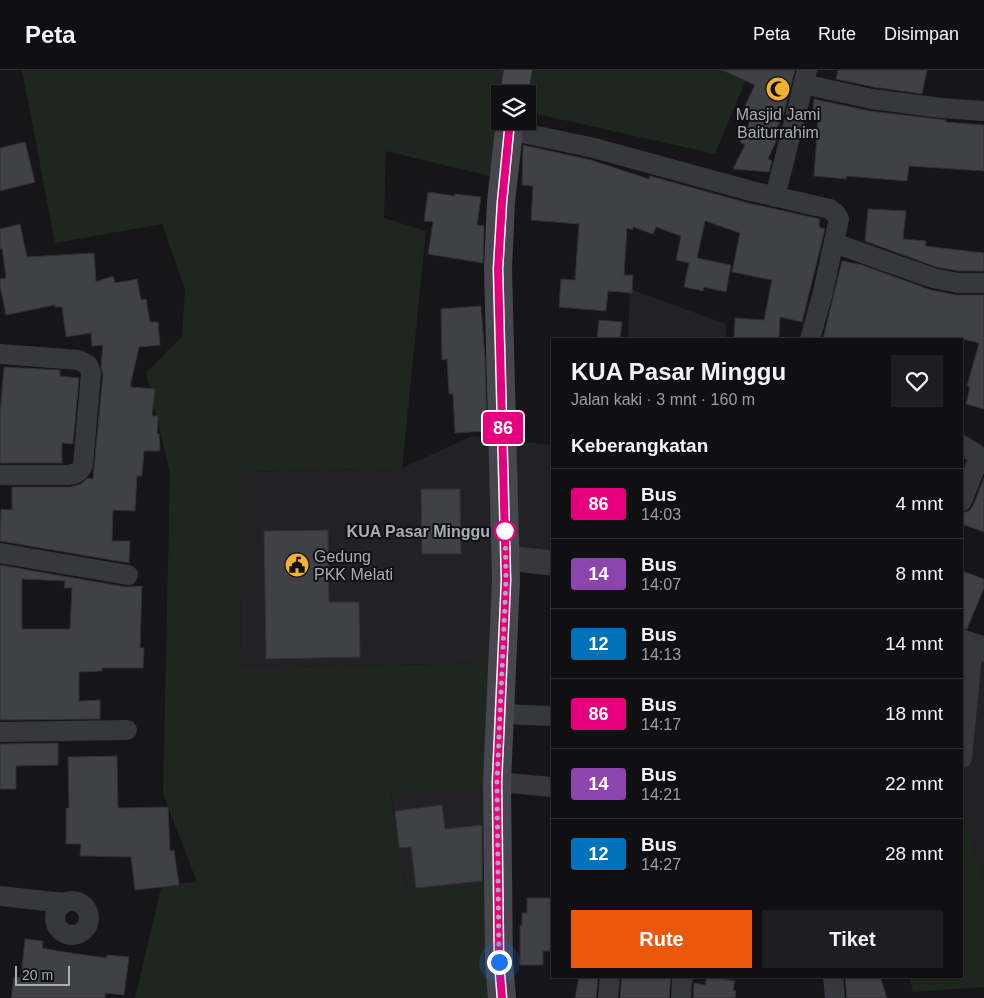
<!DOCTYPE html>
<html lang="id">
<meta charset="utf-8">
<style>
:root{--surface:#101012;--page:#1e1e20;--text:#f1f3f6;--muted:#9c9d9f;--line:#303032;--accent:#ea580c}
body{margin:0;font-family:Arial,sans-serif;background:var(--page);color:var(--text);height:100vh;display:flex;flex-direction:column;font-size:19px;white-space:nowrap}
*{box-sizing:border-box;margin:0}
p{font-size:16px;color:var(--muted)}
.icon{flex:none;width:28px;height:28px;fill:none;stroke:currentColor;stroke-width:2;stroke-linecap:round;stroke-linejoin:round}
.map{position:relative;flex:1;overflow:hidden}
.drawer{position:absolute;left:551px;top:268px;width:412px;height:640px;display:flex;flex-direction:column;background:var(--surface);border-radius:0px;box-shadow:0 1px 4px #0004,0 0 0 1px var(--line)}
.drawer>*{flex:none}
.badge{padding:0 10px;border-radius:4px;font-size:18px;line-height:32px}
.fabs{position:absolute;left:491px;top:15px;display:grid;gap:10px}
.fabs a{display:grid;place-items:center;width:45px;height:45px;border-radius:0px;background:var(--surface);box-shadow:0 1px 4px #0004,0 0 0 1px var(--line);font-size:25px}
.scale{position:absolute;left:15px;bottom:12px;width:55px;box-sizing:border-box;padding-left:5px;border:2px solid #a8adb8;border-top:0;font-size:14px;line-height:18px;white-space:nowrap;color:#a8adb8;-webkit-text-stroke:4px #111113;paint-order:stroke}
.you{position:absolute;width:25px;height:25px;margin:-12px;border:4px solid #fff;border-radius:50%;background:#1a73e8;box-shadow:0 0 0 8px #1a73e833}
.map>.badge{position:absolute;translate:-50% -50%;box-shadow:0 0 0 2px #fff}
h2{padding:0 20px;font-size:19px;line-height:45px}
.round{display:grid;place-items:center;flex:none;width:52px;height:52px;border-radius:0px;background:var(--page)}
.overview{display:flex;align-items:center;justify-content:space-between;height:85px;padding:0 20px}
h1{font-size:24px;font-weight:700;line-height:38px}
.action{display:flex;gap:10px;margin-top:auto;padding:10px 20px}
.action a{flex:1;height:58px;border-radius:0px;background:var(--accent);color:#fff;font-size:20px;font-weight:700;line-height:58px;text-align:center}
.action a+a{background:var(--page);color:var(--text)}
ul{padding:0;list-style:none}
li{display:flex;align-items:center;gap:15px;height:70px;padding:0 20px;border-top:1px solid var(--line)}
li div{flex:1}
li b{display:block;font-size:19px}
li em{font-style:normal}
li .badge{min-width:55px;font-weight:700;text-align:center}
header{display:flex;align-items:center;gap:30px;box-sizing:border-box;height:70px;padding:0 25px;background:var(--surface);border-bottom:1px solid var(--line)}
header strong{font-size:24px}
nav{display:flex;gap:28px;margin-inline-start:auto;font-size:18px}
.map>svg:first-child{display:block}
</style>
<header>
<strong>Peta</strong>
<nav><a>Peta</a><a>Rute</a><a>Disimpan</a></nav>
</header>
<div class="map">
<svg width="984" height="928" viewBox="0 0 984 928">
<rect width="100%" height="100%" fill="#161618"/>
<g fill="#222225">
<polygon points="630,219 726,254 726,269 628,269"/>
<polygon points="472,366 552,375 552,494 498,491 491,593 240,598 242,402 402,398"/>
<polygon points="984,586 984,808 963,744 963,678"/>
<polygon points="492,714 488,810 405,817 391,724"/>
</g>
<g fill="#1e261f">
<polygon points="22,0 750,0 715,84 528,42 528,24 500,24 502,109 386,81 384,148 426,161 402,398 242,402 240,598 491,593 492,714 391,725 405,817 488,810 494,928 135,928 162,814 197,812 163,724 170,402 146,303 182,266 185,219 162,154 55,173"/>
<polygon points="963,744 984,808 984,917 913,922 909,906 962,906"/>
</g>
<g fill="#404145" stroke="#303034" fill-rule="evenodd">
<polygon points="722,0 795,0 784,43 773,66 777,69 768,89 772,91 769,102 733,99 745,75 740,72 751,49 741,44 755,15"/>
<polygon points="838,0 927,0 922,24 874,17 836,9"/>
<polygon points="814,29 870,41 946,50 946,52 984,55 984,101 909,96 907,111 846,106 846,109 814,106 818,49 812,49"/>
<polygon points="25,72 35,112 0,121 0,78"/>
<polygon points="523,75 591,90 649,109 650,106 748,133 820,149 819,157 825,159 802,252 780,247 779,269 734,269 735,248 764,250 772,210 732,202 740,163 705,151 697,188 731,195 726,222 704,217 703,221 684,217 689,193 676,190 681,166 656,157 653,164 633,157 632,160 627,158 624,205 633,205 632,223 608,221 606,241 559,237 561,209 575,210 579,154 531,150 533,116 522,115"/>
<polygon points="428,122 455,126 455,124 481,127 477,155 484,156 483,193 428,184 433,152 424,151"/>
<polygon points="868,139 906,141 903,169 926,171 925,176 984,183 984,201 959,201 936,197 865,171"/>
<polygon points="20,154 27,187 94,183 96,212 113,206 115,213 137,209 141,230 146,229 150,252 158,252 160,275 139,277 130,317 155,319 152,346 158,346 157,364 159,364 160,381 144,381 142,406 137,406 135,441 113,440 112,471 130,471 129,493 0,471 1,439 12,440 12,417 70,417 81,414 88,408 93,409 103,304 101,297 103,275 92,276 91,263 66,267 62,237 55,237 55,235 6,245 0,216 0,209 6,208 2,178 0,179 0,159"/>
<polygon points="842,191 862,195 931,220 956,225 984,225 984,339 966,334 970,317 967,316 979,273 963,269 823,269"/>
<polygon points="481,236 485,288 487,361 455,363 453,324 449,324 447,289 442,290 441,239"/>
<polygon points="599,250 622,252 620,269 597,269"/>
<polygon points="4,297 60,300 60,306 79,308 73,374 62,373 62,393 0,393 0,345"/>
<polygon points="984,408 984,462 962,454 962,443 969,441 973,436"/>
<polygon points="421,419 460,419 461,484 422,484"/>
<polygon points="328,460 329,532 359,532 360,587 266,589 264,461"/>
<path d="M0,495l126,22 16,-1 -2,62h4l-1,20h-41v3l-23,1v29l21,-1v19l-100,1zM22,509l43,2 -1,7h8l-2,41h-48z"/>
<polygon points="962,501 984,509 984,518 967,559 962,558"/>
<polygon points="58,673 58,695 16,696 16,719 0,719 0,674"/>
<polygon points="117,686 118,738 168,737 170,781 174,780 179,815 135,820 131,787 80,786 81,774 66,774 66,738 69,738 68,687"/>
<polygon points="442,735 445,759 482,755 482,811 416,818 411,777 399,778 395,741"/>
<polygon points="527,828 552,828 552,881 543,881 543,895 520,895 520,855 522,855 522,843 527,843"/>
<polygon points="25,869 43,871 42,878 58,881 106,888 107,885 129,887 124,925 105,923 105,928 11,928 14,907 21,908"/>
<polygon points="579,906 598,909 596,928 575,928"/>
<polygon points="622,906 671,906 669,928 620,928"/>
<polygon points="707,906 735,911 733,920 736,921 735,928 693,928 694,913 705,915"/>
<polygon points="847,906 880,906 887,928 847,928 845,907"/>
</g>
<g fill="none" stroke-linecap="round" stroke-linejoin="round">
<g stroke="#37383d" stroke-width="20">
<polyline points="803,14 872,29 941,38 984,41"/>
<polyline points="509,60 594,78 751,121 830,139 836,144 839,149 822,226 810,269"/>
<polyline points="775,127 807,0"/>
<polyline points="834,173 933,208 958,213 984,213"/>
<path d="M0,284l79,6 9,5 3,8 -8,92c-3,7 -7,9 -15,10h-68"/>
<polyline points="962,375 975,383 979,388 962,431"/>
<polyline points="0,483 128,505"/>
<polyline points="500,644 552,646"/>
<polyline points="0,662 127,660"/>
<polyline points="962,688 973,576"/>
<polyline points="497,712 552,717"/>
<polyline points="0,826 64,833"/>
<circle cx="72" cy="848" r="17"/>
<polyline points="833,906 835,928"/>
<polyline points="608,928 610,906"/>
<polyline points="681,928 682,911 684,906"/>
</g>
<g stroke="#37383d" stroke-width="25">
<polyline points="506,488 552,493"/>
<polyline points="962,572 984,579"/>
</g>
<g stroke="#45474d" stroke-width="28">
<polyline points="514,24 518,0"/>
<polyline points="502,928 499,892 497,712 506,509 498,199 501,132 510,51"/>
</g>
</g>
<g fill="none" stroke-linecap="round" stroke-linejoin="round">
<defs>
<polyline id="line" points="502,928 499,892 497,712 506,510 498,199 502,132 510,51"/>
</defs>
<use href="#line" stroke="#fff" stroke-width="11"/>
<use href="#line" stroke="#e6007e" stroke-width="8"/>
<polyline stroke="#a8adb8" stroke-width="5" stroke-dasharray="0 9" points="499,892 497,712 506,510 505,454 505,461"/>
</g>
<defs>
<symbol id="mosque-disc" viewBox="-11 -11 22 22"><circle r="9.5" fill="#f2b134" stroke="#111113"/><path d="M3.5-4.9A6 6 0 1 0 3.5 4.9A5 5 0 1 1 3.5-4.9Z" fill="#111"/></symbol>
<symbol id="civic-disc" viewBox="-11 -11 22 22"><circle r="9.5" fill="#f2b134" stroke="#111113"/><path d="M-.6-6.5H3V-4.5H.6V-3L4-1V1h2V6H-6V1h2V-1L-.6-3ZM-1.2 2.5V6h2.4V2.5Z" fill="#111"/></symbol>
</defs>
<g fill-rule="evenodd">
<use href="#mosque-disc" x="764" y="5" width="28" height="28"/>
<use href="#civic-disc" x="283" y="481" width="28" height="28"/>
</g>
<circle fill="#fff" stroke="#e6007e" stroke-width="2.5" cx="505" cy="461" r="10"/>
<g text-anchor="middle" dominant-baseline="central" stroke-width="4" stroke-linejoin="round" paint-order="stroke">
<g font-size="16" fill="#a8adb8" stroke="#111113">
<text x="778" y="44">Masjid Jami<tspan x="778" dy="18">Baiturrahim</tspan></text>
<text x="314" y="486" text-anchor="start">Gedung<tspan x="314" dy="18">PKK Melati</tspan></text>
</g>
<g font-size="16" font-weight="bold" fill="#a8adb8" stroke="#111113" text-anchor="end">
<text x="490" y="461">KUA Pasar Minggu</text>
</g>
</g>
</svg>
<div class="fabs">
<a><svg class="icon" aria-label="layers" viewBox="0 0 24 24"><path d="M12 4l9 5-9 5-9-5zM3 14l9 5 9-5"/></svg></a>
</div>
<div class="scale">20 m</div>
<div class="you" style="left:499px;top:892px"></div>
<b class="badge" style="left:503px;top:358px;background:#e6007e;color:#fff">86</b>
<section class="drawer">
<div class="overview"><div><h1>KUA Pasar Minggu</h1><p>Jalan kaki · 3 mnt · 160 m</p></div><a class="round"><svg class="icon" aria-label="heart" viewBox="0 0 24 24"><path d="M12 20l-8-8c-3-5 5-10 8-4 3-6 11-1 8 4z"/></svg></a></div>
<h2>Keberangkatan</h2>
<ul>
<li><span class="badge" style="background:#e6007e;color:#fff">86</span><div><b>Bus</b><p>14:03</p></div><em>4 mnt</em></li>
<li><span class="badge" style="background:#8e44ad;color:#fff">14</span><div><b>Bus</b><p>14:07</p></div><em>8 mnt</em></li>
<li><span class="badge" style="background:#0072bc;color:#fff">12</span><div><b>Bus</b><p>14:13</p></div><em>14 mnt</em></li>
<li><span class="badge" style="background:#e6007e;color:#fff">86</span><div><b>Bus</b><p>14:17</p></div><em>18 mnt</em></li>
<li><span class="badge" style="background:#8e44ad;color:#fff">14</span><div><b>Bus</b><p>14:21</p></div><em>22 mnt</em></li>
<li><span class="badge" style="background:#0072bc;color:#fff">12</span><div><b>Bus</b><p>14:27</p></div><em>28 mnt</em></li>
</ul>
<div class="action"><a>Rute</a><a>Tiket</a></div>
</section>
</div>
